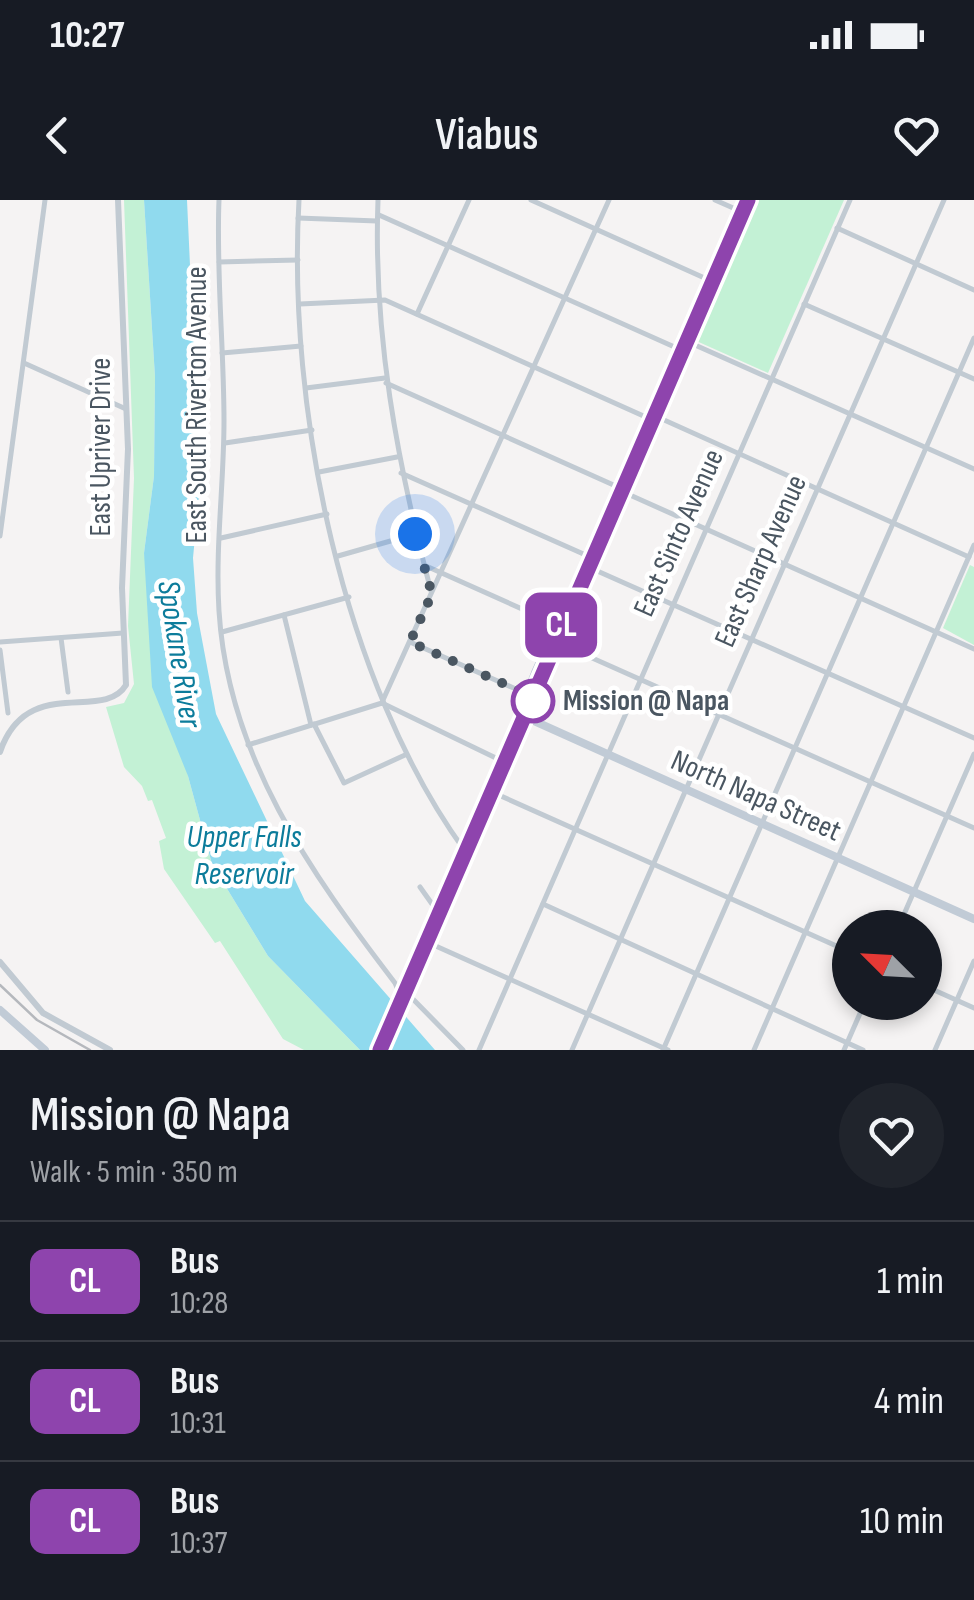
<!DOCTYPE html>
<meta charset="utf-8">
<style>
:root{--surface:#171b24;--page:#20242c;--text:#f1f3f6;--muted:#9ea1a6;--line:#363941}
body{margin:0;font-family:"Sofia Sans Condensed",sans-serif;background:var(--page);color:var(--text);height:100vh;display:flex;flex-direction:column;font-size:38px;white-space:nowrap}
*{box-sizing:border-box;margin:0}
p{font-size:32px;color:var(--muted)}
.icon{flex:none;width:55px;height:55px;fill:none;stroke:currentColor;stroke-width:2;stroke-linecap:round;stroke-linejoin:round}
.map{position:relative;height:850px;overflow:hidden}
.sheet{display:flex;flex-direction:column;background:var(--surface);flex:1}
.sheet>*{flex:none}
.badge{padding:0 20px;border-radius:15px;font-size:35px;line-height:65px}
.needle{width:65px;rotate:294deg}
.buttons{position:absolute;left:832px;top:710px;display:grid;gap:20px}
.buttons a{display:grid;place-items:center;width:110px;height:110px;border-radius:50%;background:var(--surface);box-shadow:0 5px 15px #0003;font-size:50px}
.you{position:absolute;width:50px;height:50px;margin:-25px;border:8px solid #fff;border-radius:50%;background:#1a73e8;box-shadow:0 0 0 15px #1a73e833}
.map>.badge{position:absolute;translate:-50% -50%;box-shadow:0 0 0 5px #fff}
.round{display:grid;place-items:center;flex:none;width:105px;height:105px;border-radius:52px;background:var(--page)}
.headline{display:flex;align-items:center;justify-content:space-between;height:170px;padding:0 30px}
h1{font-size:48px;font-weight:600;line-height:75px}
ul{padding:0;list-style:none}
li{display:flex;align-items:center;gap:30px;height:120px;padding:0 30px;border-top:2px solid var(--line)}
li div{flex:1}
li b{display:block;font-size:38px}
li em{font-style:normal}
li .badge{min-width:110px;font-weight:700;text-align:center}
.status{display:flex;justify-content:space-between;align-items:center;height:70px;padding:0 50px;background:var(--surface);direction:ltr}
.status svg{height:28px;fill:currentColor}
header{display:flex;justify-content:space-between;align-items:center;height:130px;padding:0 30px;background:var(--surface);font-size:45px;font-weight:600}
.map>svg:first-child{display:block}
</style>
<div class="status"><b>10:27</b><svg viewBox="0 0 49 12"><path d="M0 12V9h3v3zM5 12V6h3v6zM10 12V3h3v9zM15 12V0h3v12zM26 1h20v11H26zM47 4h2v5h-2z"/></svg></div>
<header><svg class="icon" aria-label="back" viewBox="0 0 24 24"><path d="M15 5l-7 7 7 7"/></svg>Viabus<svg class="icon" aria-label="heart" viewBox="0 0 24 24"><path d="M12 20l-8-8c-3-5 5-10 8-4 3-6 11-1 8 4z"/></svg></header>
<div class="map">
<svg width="974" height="850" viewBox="0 0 974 850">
<rect width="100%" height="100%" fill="#f5f3f3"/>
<g fill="#c3f1d5">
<polygon points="124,0 144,0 155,177 154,276 144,353 188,576 212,664 268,756 360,850 304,850 283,839 220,741 215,743 164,669 159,641 166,638 152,600 148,601 142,586 124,567 106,507 124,503 134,484 128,426 134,278"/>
<polygon points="754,0 844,0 768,173 692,139"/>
<polygon points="970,365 974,367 974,445 943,428"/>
</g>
<polygon fill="#90daee" points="144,0 187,0 200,284 193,358 197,413 216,514 305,701 435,850 360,850 268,756 212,664 188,576 152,487 144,353 154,276 155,177"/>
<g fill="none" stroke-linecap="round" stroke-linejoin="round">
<g stroke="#c1cad2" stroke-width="5">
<path d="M219,0c-3,74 5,147 5,221 0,63 -9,127 -5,190 9,145 91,261 176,372l7,16"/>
<path d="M299,0c-12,207 43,482 166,651"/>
<path d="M378,0c-5,134 19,262 53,391"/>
<polyline points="531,0 709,80"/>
<polyline points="715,0 740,11"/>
<polyline points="379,15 679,149"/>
<polyline points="298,18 377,21"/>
<polyline points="837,28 974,90"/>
<polyline points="219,62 298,60"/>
<polyline points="300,104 385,100 648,218"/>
<polyline points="804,104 974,179"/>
<polyline points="417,114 469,0"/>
<polyline points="686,141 974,269"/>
<polyline points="222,153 301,146"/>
<polyline points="24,163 126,209"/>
<polyline points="386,183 618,287"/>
<polyline points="306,188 385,178"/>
<polyline points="653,215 969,357"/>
<polyline points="225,243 312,230"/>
<polyline points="319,272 397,257"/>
<polyline points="401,273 588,356"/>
<polyline points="621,291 974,449"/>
<polyline points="0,336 45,0"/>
<polyline points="221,338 327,314"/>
<polyline points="338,356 415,334"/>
<polyline points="426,366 558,425"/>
<polyline points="586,366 974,538"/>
<polyline points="284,415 311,525"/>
<polyline points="222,432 349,397"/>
<polyline points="61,438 68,492"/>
<polyline points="554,441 974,628"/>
<polyline points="0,442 123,433"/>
<polyline points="410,442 527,494"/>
<polyline points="0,450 8,513"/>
<polyline points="383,500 609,0"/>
<polyline points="314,524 344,583 405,555"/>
<polyline points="248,545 382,503 500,560"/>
<polyline points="492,592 850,752"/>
<polyline points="420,687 437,711"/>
<polyline points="543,704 863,850"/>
<polyline points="898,728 974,554"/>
<polyline points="429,743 668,850"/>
<polyline points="925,786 974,808"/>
<polyline points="406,792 463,850"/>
<polyline points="479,850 850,0"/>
<polyline points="572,850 944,0"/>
<polyline points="663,850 974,138"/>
<polyline points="754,850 974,345"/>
<polyline points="844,850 865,802"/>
<polyline points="935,850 974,761"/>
</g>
<g stroke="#c1cad2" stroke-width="6">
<path d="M0,552c27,-79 103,-29 126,-67l-4,-97 6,-139 -10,-249"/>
<polyline points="0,762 43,813 110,850"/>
</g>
<g stroke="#c1cbd6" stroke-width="8">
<polyline points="523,516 974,719"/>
<polyline points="0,810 45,850"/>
</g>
<g stroke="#b3c2d1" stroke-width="10">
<polyline points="517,537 551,456"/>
<polyline points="380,850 447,699 536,473 748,0"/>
</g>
<polyline stroke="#b5b8bd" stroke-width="2.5" points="0,785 37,820 90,850"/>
</g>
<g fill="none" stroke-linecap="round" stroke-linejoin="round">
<defs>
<polyline id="line" points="380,850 748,0"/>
</defs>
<use href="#line" stroke="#fff" stroke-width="22"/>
<use href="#line" stroke="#8e44ad" stroke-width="15"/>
<polyline stroke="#4a5661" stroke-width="10" stroke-dasharray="0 18" points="415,334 432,394 410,442 527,494 533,501"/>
</g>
<circle fill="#fff" stroke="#8e44ad" stroke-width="5" cx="533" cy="501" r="20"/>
<g text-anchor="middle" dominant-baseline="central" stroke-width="9" stroke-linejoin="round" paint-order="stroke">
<g font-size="30" fill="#4a5661" stroke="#fff">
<text transform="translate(197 205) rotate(-90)">East South Riverton Avenue</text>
<text transform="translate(101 247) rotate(-90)">East Upriver Drive</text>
<text transform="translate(679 333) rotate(-66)">East Sinto Avenue</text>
<text transform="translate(761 361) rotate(-66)">East Sharp Avenue</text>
<text transform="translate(756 596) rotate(24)">North Napa Street</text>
</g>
<g font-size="30" font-weight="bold" fill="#4a5661" stroke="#fff" text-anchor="start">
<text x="563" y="501">Mission @ Napa</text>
</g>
<g font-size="32" font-style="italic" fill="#0c7c9b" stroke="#fff">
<text transform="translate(179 454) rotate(81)">Spokane River</text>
<text x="244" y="637">Upper Falls<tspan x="244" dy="37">Reservoir</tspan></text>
</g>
</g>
</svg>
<div class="buttons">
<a><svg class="needle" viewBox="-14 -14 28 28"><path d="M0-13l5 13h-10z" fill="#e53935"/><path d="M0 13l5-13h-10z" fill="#9ea1a6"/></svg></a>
</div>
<div class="you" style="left:415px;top:334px"></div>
<b class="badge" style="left:561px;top:425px;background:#8e44ad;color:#fff">CL</b>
</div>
<section class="sheet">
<div class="headline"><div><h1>Mission @ Napa</h1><p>Walk · 5 min · 350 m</p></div><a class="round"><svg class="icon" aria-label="heart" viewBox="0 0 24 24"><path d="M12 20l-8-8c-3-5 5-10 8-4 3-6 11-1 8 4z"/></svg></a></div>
<ul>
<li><span class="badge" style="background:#8e44ad;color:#fff">CL</span><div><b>Bus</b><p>10:28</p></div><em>1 min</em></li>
<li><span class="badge" style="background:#8e44ad;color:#fff">CL</span><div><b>Bus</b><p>10:31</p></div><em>4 min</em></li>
<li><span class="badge" style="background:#8e44ad;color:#fff">CL</span><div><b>Bus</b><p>10:37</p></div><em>10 min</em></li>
</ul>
</section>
